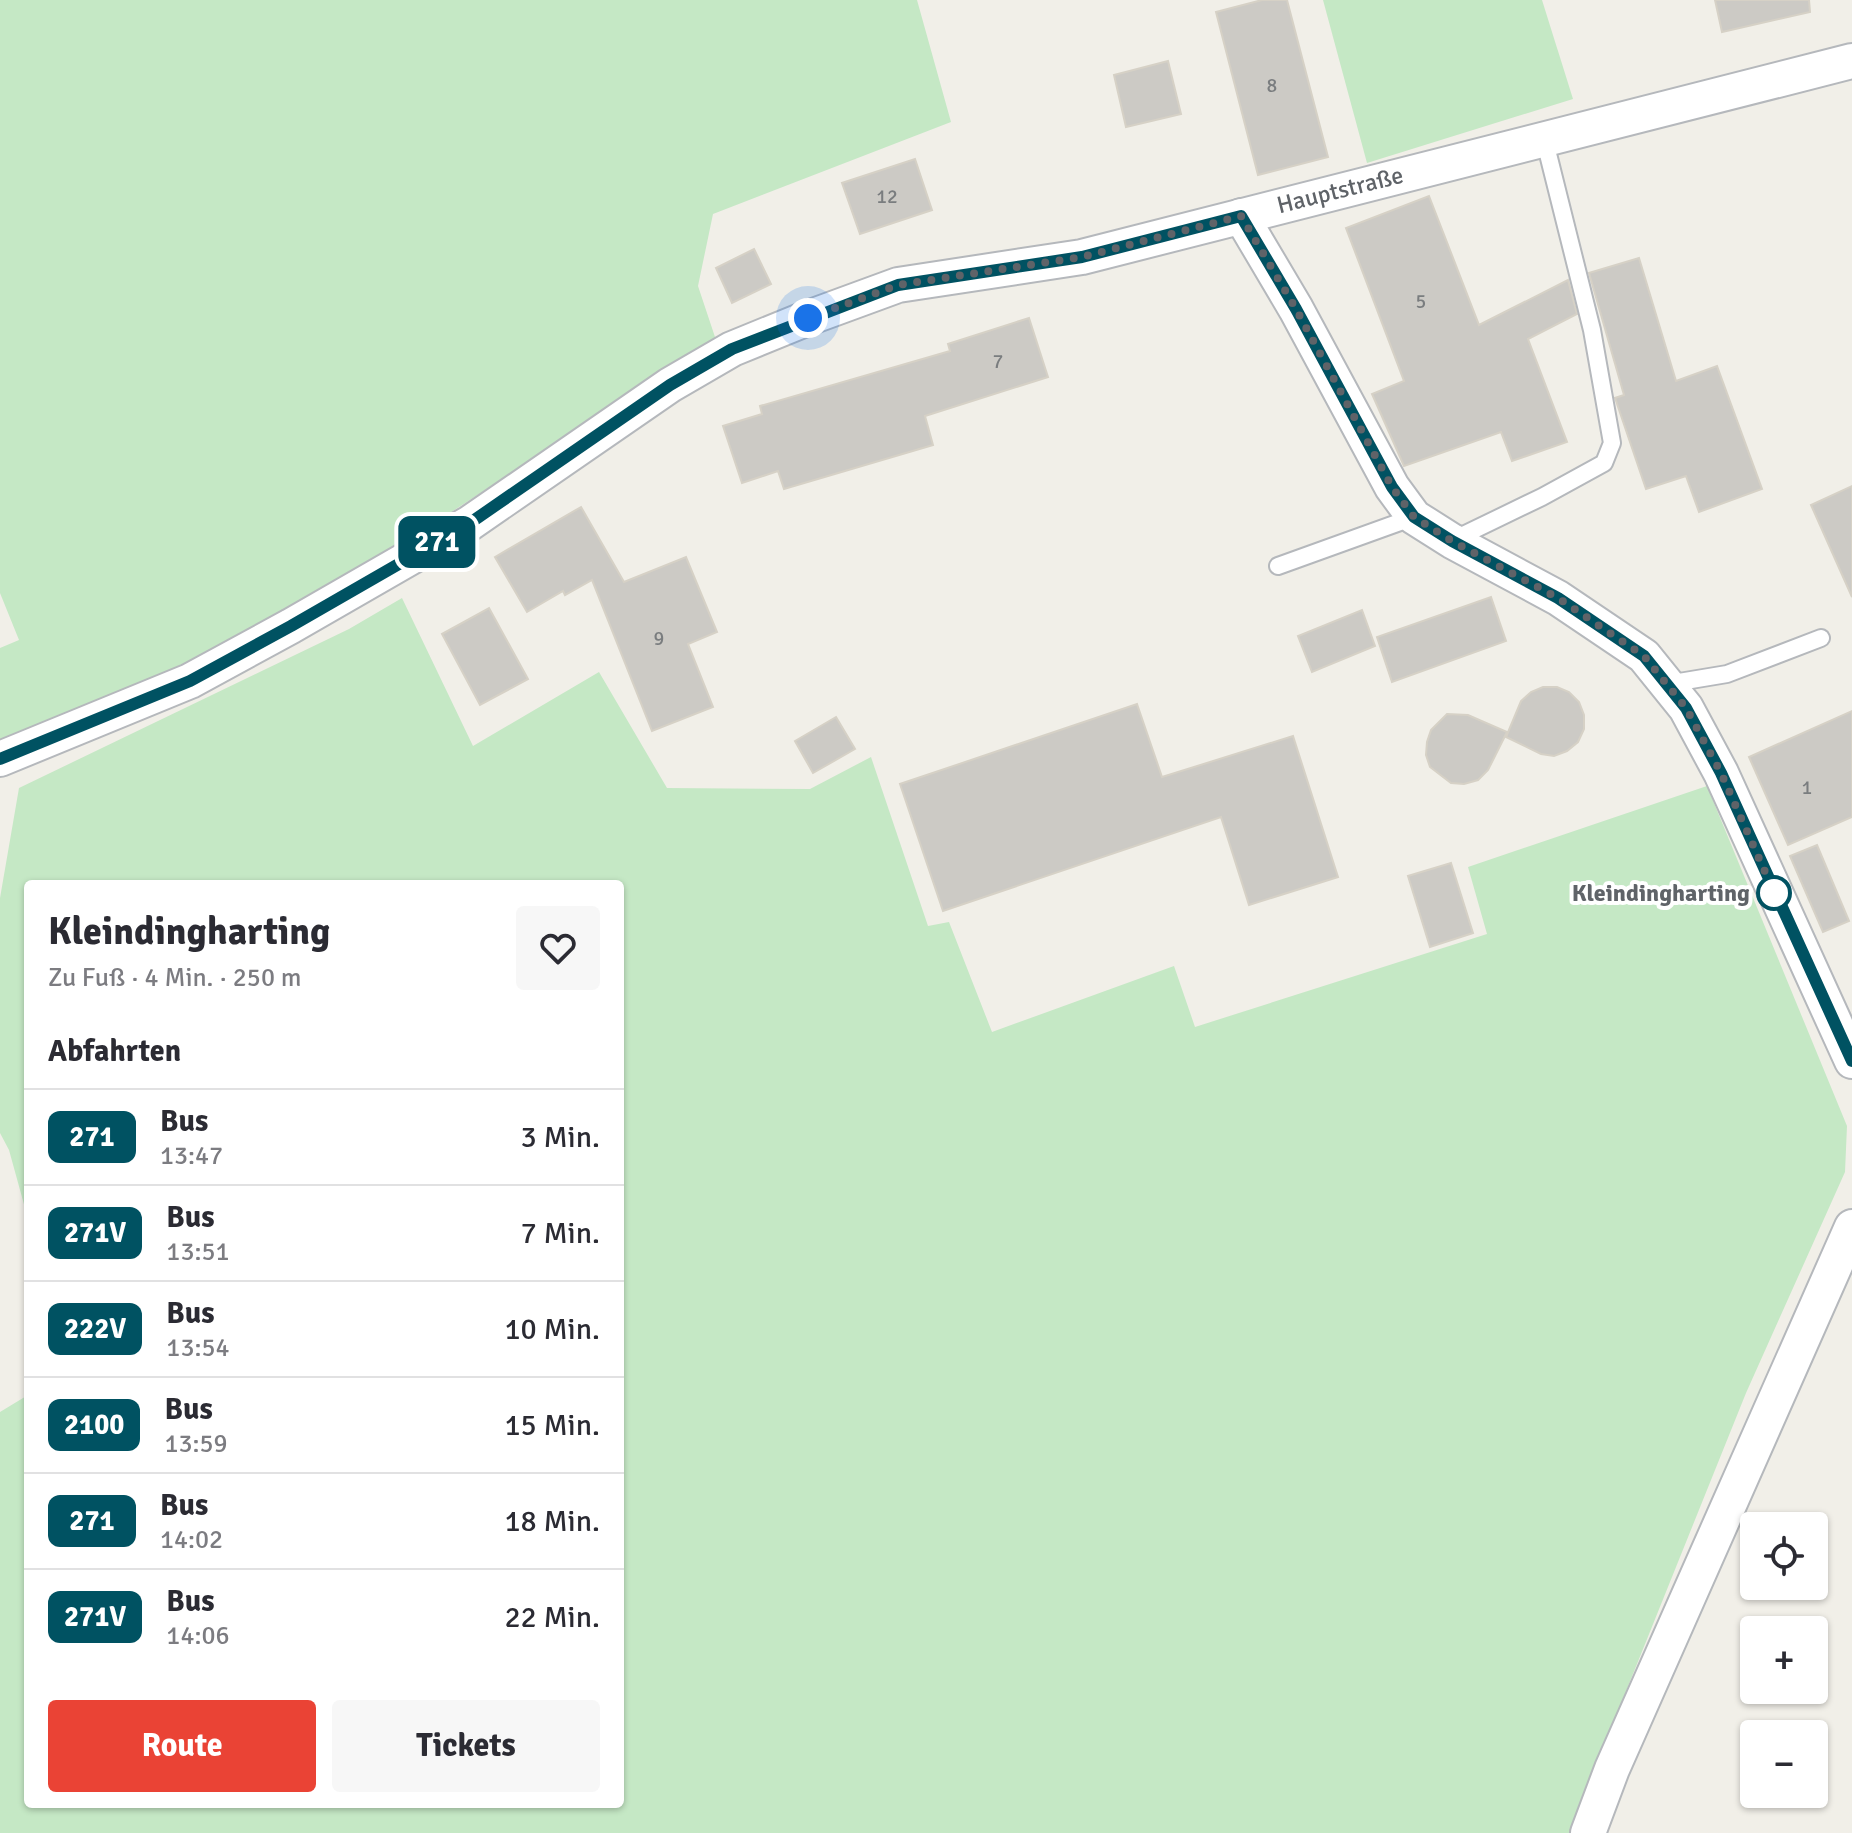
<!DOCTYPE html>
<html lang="de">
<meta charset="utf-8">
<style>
:root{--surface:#fff;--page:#f7f7f7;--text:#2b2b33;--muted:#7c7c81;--line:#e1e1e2;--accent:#ea4335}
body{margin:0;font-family:Signika,sans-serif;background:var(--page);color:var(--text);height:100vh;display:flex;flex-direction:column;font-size:30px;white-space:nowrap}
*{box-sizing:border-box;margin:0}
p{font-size:26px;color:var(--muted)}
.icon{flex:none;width:44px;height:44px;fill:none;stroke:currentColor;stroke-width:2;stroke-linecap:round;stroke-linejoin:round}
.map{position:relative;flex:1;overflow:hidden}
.sheet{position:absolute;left:24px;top:880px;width:600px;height:928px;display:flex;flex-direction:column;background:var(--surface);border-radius:8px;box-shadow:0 2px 6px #0004}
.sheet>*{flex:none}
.badge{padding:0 16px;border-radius:12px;font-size:28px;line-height:52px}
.controls{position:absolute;left:1740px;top:1512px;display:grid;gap:16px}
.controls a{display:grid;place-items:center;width:88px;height:88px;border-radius:8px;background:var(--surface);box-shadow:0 2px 6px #0004;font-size:40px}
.you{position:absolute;width:40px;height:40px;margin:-20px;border:6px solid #fff;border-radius:50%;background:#1a73e8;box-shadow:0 0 0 12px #1a73e833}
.map>.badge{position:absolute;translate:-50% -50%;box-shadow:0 0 0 4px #fff}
h2{padding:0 24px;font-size:30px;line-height:72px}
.round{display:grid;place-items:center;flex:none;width:84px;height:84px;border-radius:8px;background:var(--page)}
.overview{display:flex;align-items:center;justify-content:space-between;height:136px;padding:0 24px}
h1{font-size:38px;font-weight:700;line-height:60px}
.button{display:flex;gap:16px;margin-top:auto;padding:16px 24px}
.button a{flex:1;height:92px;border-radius:8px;background:var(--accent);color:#fff;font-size:32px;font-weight:700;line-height:92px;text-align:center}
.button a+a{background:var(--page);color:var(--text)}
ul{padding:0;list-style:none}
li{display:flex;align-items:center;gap:24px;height:96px;padding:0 24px;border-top:2px solid var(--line)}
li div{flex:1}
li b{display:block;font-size:30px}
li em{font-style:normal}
li .badge{min-width:88px;font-weight:700;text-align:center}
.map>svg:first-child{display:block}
</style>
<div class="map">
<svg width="1852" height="1833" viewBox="0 0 1852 1833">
<rect width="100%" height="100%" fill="#f1efe8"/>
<g fill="#c5e8c5">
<polygon points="0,0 917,0 951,122 713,214 698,286 716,340 382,557 193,662 0,744 0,648 19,640 0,593"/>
<polygon points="1323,0 1542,0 1573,99 1367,163"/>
<polygon points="402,598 473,746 599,672 667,788 810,789 871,757 928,926 949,922 992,1032 1174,966 1195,1027 1487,934 1468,867 1707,786 1847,1126 1845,1172 1746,1393 1569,1833 0,1833 0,1412 28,1395 28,1804 620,1804 620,884 28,884 28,1219 9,1150 0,1133 0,898 19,788 349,629"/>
</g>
<g fill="#cccac5" stroke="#d6d1c6" stroke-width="2">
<polygon points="1262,0 1287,0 1328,157 1258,175 1216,12"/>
<polygon points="1715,0 1809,0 1810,12 1722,32"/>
<polygon points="1168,61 1181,114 1126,127 1114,75"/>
<polygon points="915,159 932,210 860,234 842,183"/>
<polygon points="1429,196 1479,325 1568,280 1577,314 1528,339 1567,442 1512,461 1501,432 1404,466 1372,394 1404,381 1346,228"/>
<polygon points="754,249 771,284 732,303 716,268"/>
<polygon points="1639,258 1676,381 1717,366 1762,489 1699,512 1686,476 1646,489 1615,398 1624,395 1589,273"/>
<polygon points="1029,318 1048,377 925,416 933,445 784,489 778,471 742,483 723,426 762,414 760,406 950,351 948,344"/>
<polygon points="1852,486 1852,597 1811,505"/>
<polygon points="581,507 624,582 686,557 717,632 688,644 713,707 652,731 592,580 565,595 563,591 527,612 495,557"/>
<polygon points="1491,597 1506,641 1392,682 1377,637"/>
<polygon points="489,608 528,679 480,705 442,634"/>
<polygon points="1362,610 1375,646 1312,672 1298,636"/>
<polygon points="1543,687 1557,687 1569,692 1579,702 1584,715 1584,729 1578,742 1567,751 1554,756 1541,754 1506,737 1521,701 1531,692"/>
<polygon points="1137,704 1162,777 1293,736 1338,877 1249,905 1221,817 943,911 900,784"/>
<polygon points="1852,711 1852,817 1788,845 1749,757"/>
<polygon points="1447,714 1468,715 1507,732 1488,770 1478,780 1464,784 1451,783 1430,767 1426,755 1427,742 1431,730"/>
<polygon points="836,717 855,749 813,773 795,741"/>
<polygon points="1817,845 1849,921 1823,932 1790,856"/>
<polygon points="1451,863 1473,933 1430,947 1408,876"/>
</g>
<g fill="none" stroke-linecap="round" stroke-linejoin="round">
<defs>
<g id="lane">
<polyline points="1453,540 1542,497 1604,463 1612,443 1592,330 1544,138"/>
<polyline points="1278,566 1414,517"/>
<polyline points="1667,684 1727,674 1821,638"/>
</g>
<g id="street">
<polyline points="1241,216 1296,309 1392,487 1414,517 1452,541 1558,598 1644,656 1686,708 1721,773 1852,1061"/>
<polyline points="0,759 190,681 291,626 470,523 670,385 732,349 808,318 898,285 1082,257 1852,61"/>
<polyline points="1588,1833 1612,1769 1852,1227"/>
</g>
</defs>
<use href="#lane" stroke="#b5b8bc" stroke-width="20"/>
<use href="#street" stroke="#b5b8bc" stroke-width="38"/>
<use href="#lane" stroke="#fff" stroke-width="16"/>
<use href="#street" stroke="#fff" stroke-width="34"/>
</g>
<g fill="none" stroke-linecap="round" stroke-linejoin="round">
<defs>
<polyline id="line" points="0,759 190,681 291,626 470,523 670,385 732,349 898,285 1082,257 1241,216 1296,309 1392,487 1414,517 1452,541 1558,598 1644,656 1686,708 1721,773 1852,1061"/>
</defs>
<use href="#line" stroke="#fff" stroke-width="18"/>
<use href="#line" stroke="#005262" stroke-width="12"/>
<polyline stroke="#5f6368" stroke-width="8" stroke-dasharray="0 14.4" points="808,318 898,285 1082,257 1241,216 1296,309 1392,487 1414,517 1452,541 1558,598 1644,656 1686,708 1721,773 1778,901 1774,893"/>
</g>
<circle fill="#fff" stroke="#005262" stroke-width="4" cx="1774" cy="893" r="16"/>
<g text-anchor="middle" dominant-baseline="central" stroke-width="8" stroke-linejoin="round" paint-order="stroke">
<g font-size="20" fill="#7a7d7f">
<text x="1272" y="85">8</text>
<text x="887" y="196">12</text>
<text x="1421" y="301">5</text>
<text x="998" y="361">7</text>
<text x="659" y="638">9</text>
<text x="1807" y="787">1</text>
</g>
<g font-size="24" fill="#5f6368" stroke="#fff">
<text transform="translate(1340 190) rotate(-14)">Hauptstraße</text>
</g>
<g font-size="24" font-weight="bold" fill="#5f6368" stroke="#fff" text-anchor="end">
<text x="1750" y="893">Kleindingharting</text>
</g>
</g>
</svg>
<div class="controls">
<a><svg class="icon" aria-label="locate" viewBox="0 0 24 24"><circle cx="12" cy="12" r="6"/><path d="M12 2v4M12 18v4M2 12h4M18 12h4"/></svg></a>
<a>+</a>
<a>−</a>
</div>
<div class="you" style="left:808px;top:318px"></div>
<b class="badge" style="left:437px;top:542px;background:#005262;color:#fff">271</b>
<section class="sheet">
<div class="overview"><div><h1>Kleindingharting</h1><p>Zu Fuß · 4 Min. · 250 m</p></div><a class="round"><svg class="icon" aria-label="heart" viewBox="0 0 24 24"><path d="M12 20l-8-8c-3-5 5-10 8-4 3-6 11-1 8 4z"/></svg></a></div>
<h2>Abfahrten</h2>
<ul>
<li><span class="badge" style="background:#005262;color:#fff">271</span><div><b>Bus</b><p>13:47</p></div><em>3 Min.</em></li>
<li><span class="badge" style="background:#005262;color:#fff">271V</span><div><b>Bus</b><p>13:51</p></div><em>7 Min.</em></li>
<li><span class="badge" style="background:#005262;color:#fff">222V</span><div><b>Bus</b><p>13:54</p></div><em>10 Min.</em></li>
<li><span class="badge" style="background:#005262;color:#fff">2100</span><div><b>Bus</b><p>13:59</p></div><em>15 Min.</em></li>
<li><span class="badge" style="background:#005262;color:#fff">271</span><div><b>Bus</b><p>14:02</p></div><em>18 Min.</em></li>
<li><span class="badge" style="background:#005262;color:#fff">271V</span><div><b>Bus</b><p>14:06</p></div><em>22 Min.</em></li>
</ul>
<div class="button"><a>Route</a><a>Tickets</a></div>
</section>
</div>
